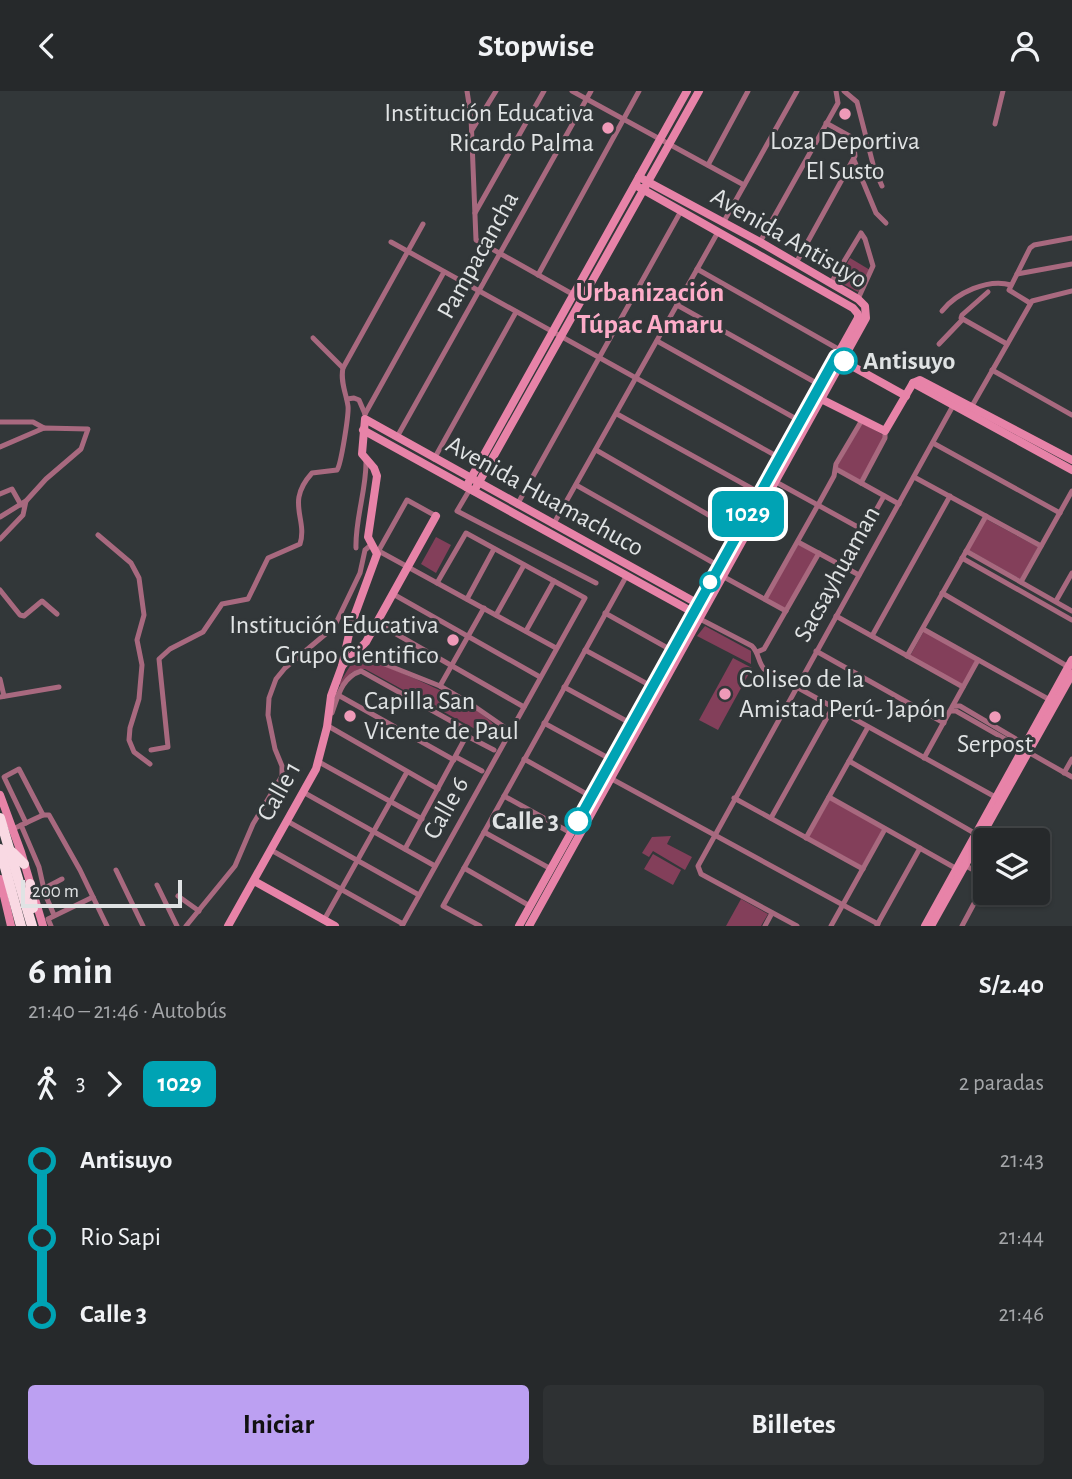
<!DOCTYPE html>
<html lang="es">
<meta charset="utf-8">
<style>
:root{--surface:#26292b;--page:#2e3133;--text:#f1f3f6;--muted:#a4a6a9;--line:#424547;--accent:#bca0f2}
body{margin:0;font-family:"Alegreya Sans",sans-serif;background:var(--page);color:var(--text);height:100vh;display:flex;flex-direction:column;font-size:26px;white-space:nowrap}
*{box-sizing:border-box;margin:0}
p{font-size:23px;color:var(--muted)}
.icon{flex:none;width:38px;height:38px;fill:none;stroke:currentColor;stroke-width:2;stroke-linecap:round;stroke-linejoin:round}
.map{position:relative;height:835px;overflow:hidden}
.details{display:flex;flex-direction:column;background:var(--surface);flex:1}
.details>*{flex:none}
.badge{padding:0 14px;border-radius:10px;font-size:24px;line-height:46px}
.tools{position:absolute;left:973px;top:737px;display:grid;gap:14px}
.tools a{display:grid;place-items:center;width:77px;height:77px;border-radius:7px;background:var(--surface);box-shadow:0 2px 5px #0004,0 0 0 2px var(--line);font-size:35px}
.scale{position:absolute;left:21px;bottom:18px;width:161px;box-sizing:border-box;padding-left:7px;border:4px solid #e0e3e4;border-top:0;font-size:19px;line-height:24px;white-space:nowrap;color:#e0e3e4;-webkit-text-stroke:5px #323739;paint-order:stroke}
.map>.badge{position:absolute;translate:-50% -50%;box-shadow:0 0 0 4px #fff}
.legs{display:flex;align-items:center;gap:10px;height:77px;padding:0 28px;font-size:23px}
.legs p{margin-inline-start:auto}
.head{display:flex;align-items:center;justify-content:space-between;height:119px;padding:0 28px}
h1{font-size:38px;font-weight:700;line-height:52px}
.cta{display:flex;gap:14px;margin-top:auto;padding:14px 28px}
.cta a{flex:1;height:80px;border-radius:7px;background:var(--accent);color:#111;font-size:28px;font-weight:700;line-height:80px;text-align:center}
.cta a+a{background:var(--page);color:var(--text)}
ul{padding:0 28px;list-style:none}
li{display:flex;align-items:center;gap:24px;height:77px;font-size:26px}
li i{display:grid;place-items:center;width:10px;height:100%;margin:0 9px;background:currentColor}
li i::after{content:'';width:18px;height:18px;margin:-9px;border:5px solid;border-radius:50%;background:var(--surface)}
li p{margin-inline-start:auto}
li:first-child i{background:linear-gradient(#0000 50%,currentColor 0)}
li:last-child i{background:linear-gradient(currentColor 50%,#0000 0)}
header{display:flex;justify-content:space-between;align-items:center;height:91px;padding:0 28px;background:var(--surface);font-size:32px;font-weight:700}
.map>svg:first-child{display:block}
</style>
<header><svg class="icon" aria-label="back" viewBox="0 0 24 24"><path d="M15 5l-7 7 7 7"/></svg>Stopwise<svg class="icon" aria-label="person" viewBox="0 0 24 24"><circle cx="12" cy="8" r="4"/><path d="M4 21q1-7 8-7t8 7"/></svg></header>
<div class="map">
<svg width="1072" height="835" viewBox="0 0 1072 835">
<rect width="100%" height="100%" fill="#323739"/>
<g fill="#833f5a">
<polygon points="850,167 870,179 858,201 837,190"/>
<polygon points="862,332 885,345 860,389 837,376"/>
<polygon points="986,428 1038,456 1020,488 969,459"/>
<polygon points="436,446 451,454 436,482 421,473"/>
<polygon points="799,452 817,462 786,518 767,508"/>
<polygon points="705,535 751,560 751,573 697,545"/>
<polygon points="924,540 976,570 962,594 910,565"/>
<path d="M363,567c29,10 115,45 132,68l-3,4 -13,-7 -4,6 -110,-60h-6l-8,4 -10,12 -2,-1 11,-18z"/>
<polygon points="733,567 752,577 718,639 699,629"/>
<polygon points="830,708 883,737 862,775 809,746"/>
<polygon points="671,745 667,753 692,766 685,779 653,760 649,766 642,762 652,746"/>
<polygon points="653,763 681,779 673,794 644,778"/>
<polygon points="741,808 768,823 761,835 726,835"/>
</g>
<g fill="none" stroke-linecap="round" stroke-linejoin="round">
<g stroke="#a8697f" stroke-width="5">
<polyline points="467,0 471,26 476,149 574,204"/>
<polyline points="572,0 744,94"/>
<polyline points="844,0 857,11 874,77 882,95"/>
<polyline points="995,33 1003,0"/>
<polyline points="472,39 496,0"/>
<polyline points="854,69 876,122 886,132"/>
<polyline points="708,74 748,0"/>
<polyline points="475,122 544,0"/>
<polyline points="723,132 797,0"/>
<polyline points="391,151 780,367"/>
<polyline points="760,151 838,12 836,0"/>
<polyline points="796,172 855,65 853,47 826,32"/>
<polyline points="697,178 840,259"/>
<polyline points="1017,183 1072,173"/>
<polyline points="538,184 639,0"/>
<polyline points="831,192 861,142 865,148 873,175 858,208"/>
<polyline points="988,201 962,224 961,227 1007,253"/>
<polyline points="1030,212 1009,199 1030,157 1034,154 1072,147"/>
<polyline points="677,214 820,294"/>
<path d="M942,220c14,-18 46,-33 69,-26"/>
<polyline points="313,247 343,277"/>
<polyline points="657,250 800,330"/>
<polyline points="939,253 963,228"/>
<polyline points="992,279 1072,324"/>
<polyline points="347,308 354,307 359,309 365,323"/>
<polyline points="972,315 1032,210 1072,200"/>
<polyline points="365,323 444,181"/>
<polyline points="617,323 760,402"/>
<polyline points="0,331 33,331 44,337"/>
<polyline points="397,346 591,0"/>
<polyline points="933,352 1060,422"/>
<polyline points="0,356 44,337 88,338 81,358 46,388 26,410 0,426"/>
<polyline points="596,359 738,441"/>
<polyline points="434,368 516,221"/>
<polyline points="836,378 899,413"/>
<polyline points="914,386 1041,455"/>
<polyline points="776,391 865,440"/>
<polyline points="861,392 885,347 885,340"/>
<polyline points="576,394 719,475"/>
<polyline points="470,398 457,420 596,492"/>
<polyline points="0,403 12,398 21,414"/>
<polyline points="517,414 681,120"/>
<polyline points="553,434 718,141"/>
<polyline points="98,444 131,472 139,487 144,524 137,549 142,574 139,608 130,637 129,649 134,661 150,673"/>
<polyline points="0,448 23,424 26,410"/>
<polyline points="798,451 859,484"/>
<path d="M356,457c-1,-30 11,-59 10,-89"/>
<polyline points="375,458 556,557"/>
<polyline points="379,459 407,409 436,425"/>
<polyline points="966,460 1072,520"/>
<polyline points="962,467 1072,529"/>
<polyline points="844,476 884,405"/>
<polyline points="724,486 786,520"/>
<polyline points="1021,491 1072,400"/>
<polyline points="0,499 20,524 24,525 42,510 57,523"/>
<polyline points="942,502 1072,578"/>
<polyline points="393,503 540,586"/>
<polyline points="467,508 494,458"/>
<polyline points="765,508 818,414 834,385 836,373 862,329"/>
<polyline points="1056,510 1072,482"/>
<polyline points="605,522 673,560"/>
<polyline points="496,524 524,474"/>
<polyline points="836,525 963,596"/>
<path d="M700,528l52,27c7,7 6,16 12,23l235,130"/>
<polyline points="377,532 524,616"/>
<polyline points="923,538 1050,609"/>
<polyline points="526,540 554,490"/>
<polyline points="872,545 950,405"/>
<polyline points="585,559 653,596"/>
<polyline points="816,560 944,632"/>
<polyline points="757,561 764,558 819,462"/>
<polyline points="357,562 440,595 471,613 510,640"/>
<polyline points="907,565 986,425"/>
<polyline points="0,588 4,605"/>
<polyline points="440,595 484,517"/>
<polyline points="564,596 632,633"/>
<polyline points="338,604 454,669"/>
<polyline points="0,606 59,596"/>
<polyline points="953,615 960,615 1026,654"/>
<polyline points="950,620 956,620 1072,686"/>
<path d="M332,622c6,-17 10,-36 29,-42l108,60 -64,118"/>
<polyline points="544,632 612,669"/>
<polyline points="328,635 438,698"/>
<polyline points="467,645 494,659"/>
<path d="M151,659l17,-3 -9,-88 11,-10 33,-17 19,-28 26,-5 20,-41 32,-14c8,-26 -15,-41 12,-71l25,-3c4,-5 12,-56 11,-64 -2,-13 -8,-25 -5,-38l80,-144"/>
<polyline points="456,666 482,680"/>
<polyline points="924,667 978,569"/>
<polyline points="524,668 592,706"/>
<polyline points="849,670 976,743"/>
<polyline points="319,671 422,728"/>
<polyline points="1064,682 1072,668"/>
<polyline points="610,687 878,833"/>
<polyline points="303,701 435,775"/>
<polyline points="504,705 571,742"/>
<polyline points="829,706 957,778"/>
<polyline points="734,707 863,778"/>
<polyline points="771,727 833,616"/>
<polyline points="287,730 419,804"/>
<polyline points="26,732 4,686 19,678 43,724"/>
<polyline points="21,734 39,776 45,803 54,824"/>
<polyline points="13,738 43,724 49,724 80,779 107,835"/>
<polyline points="484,741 551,778"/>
<polyline points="806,747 868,636"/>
<polyline points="271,759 403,833"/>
<polyline points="966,775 985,785"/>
<polyline points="464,777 530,815"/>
<polyline points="116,779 143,835"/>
<polyline points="157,794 177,835"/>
<polyline points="45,797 62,788"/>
<polyline points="178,805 199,820"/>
<polyline points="324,829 407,681"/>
<polyline points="877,834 920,757"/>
<polyline points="51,835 48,828 93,806"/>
<polyline points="186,835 235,775 253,733 282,685 282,675 275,658 268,624 269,607 276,588 285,577 334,536 360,482 365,459 371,454"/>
<polyline points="402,835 585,507 466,442 437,492"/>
<polyline points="480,835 443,815 627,484"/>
<polyline points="765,835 772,822"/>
<polyline points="797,835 701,783 698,775 954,313"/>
<polyline points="831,835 885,738"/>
<polyline points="962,835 985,792"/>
</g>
<g stroke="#e783a8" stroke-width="8">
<polyline points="841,269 906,305"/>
<polyline points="913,292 1072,379"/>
<polyline points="823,309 885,340 913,292 920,289 1072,369"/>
<polyline points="363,339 698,524"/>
<polyline points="466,396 687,0"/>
<polyline points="474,400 699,0"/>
<polyline points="342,575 351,534 377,463 368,446 377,385 374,377 362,363 365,328 702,515"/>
<polyline points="0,704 21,761 43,835"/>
<polyline points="0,788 11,835"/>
<polyline points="254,790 335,835"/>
<polyline points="228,835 316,678 327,636 331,605 342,575 366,551 436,425"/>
<polyline points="519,835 858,227 858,223 853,217 635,94"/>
<polyline points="529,835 866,227 865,215 858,208 760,151 639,86"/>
<polyline points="925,835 1072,569"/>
<polyline points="931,835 1072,583"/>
</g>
<g stroke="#f9d9e3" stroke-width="10">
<polyline points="0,727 32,835"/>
<polyline points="0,758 21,835"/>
<polyline points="12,761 24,773"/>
<polyline points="30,793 33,817"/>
</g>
</g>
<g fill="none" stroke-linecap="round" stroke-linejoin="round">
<defs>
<polyline id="line-1" points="578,730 836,266 844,270"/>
</defs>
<use href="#line-1" stroke="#fff" stroke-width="16"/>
<use href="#line-1" stroke="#00a3b4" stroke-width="10"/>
</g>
<g fill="#ef9ab8" stroke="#323739" stroke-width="2.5">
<circle cx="845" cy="23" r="7"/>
<circle cx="608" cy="37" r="7"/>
<circle cx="453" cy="549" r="7"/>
<circle cx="725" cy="603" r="7"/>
<circle cx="350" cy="625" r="7"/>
<circle cx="995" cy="626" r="7"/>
</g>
<g fill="#fff" stroke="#00a3b4" stroke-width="3.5">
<circle cx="844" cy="270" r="12"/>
<circle cx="710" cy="491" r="9"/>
<circle cx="578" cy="730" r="12"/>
</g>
<g text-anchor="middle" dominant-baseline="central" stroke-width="6" stroke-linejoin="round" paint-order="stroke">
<g font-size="26" fill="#e0e3e4" stroke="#323739" text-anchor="end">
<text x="594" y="22">Institución Educativa<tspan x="594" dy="30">Ricardo Palma</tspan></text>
<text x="845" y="50" text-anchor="middle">Loza Deportiva<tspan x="845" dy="30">El Susto</tspan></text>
<text x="439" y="534">Institución Educativa<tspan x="439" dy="30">Grupo Cientifico</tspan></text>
<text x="739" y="588" text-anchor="start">Coliseo de la<tspan x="739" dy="30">Amistad Perú- Japón</tspan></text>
<text x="364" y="610" text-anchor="start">Capilla San<tspan x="364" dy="30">Vicente de Paul</tspan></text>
<text x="995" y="653" text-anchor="middle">Serpost</text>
</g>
<g font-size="26" fill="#e0e3e4" stroke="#323739">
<text transform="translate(789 147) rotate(30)">Avenida Antisuyo</text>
<text transform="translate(478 164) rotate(-61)">Pampacancha</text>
<text transform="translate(545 405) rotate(29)">Avenida Huamachuco</text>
<text transform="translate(837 483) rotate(-61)">Sacsayhuaman</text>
<text transform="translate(279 700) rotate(-61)">Calle 1</text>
<text transform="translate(446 717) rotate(-61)">Calle 6</text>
</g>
<g font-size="26" font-weight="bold" fill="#e0e3e4" stroke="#323739" text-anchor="start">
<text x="863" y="270">Antisuyo</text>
<text x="559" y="730" text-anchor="end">Calle 3</text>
</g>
<g font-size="28" font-weight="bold" fill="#fdacc8" stroke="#323739">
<text x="650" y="202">Urbanización<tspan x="650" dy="32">Túpac Amaru</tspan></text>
</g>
</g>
</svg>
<div class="tools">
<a><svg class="icon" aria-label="layers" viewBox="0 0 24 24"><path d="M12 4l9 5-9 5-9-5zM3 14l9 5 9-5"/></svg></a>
</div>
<div class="scale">200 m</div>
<b class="badge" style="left:748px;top:423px;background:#00a3b4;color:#fff">1029</b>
</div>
<section class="details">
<div class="head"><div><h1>6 min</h1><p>21:40 – 21:46 · Autobús</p></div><b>S/2.40</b></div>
<div class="legs"><svg class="icon" aria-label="walk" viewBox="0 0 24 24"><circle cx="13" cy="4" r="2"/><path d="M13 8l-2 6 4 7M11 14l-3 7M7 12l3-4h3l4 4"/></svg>3<svg class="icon" aria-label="forward" viewBox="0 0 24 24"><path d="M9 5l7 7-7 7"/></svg><b class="badge" style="background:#00a3b4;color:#fff">1029</b><p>2 paradas</p></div>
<ul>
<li><i style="color:#00a3b4"></i><b>Antisuyo</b><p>21:43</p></li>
<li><i style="color:#00a3b4"></i><span>Rio Sapi</span><p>21:44</p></li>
<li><i style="color:#00a3b4"></i><b>Calle 3</b><p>21:46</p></li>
</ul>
<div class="cta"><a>Iniciar</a><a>Billetes</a></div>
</section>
